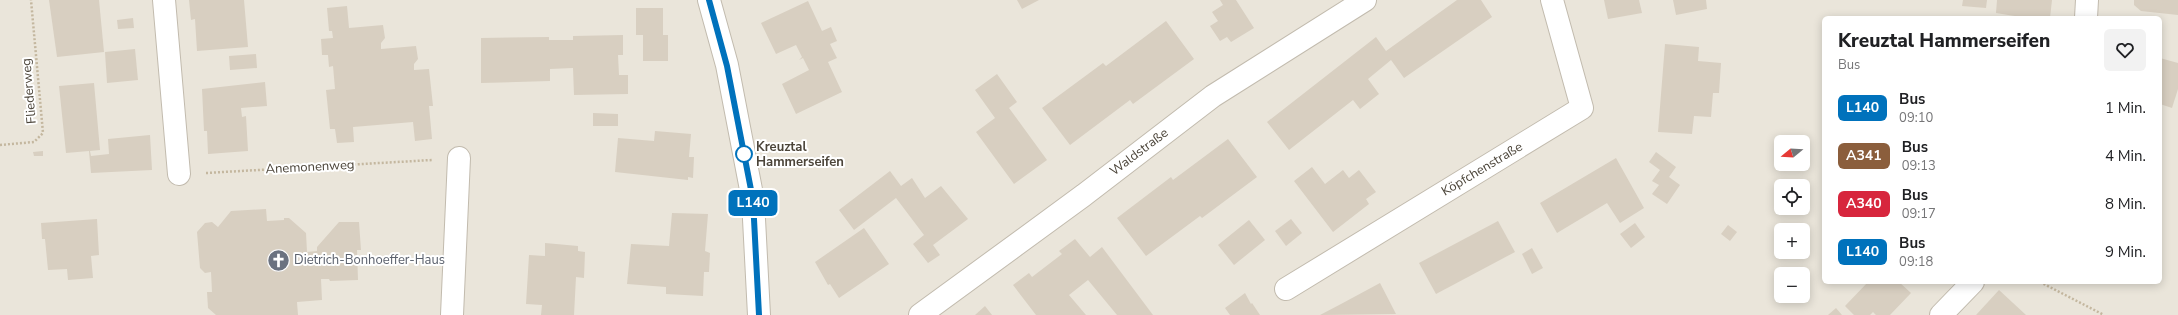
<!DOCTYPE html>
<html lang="de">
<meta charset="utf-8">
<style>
:root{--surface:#fff;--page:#f2f2f2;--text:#202124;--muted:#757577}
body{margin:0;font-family:"Nunito Sans",sans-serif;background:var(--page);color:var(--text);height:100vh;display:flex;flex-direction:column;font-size:15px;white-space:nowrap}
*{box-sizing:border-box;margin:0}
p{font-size:13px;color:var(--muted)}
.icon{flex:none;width:22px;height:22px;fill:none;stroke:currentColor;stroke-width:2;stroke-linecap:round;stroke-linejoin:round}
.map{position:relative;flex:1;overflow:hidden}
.details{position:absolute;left:1822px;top:16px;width:340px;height:268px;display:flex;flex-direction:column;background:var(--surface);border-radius:6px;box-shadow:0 2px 10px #0003}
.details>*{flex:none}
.badge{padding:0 8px;border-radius:6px;font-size:14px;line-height:26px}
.needle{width:26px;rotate:252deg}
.buttons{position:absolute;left:1774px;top:135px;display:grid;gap:8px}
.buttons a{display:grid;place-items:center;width:36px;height:36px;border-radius:6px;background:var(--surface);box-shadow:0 2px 10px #0003;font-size:20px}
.map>.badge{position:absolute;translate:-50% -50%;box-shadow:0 0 0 2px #fff}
.round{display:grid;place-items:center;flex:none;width:42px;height:42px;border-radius:6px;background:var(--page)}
.overview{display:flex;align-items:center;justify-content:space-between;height:68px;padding:0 16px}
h1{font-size:19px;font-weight:800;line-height:30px}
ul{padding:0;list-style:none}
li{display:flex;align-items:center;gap:12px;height:48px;padding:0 16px}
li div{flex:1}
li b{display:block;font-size:15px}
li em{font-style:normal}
li .badge{min-width:44px;font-weight:700;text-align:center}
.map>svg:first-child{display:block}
</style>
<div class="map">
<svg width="2178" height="315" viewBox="0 0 2178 315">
<rect width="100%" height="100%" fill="#f6f3ec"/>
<path fill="#eae5da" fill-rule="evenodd" d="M0,0h2178v315h-2178zM1824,18h336v264h-336zM1781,142h22v22h-22zM1781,186h22v22h-22zM1781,230h22v22h-22zM1781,274h22v22h-22z"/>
<g fill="#d8cfc1">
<polygon points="49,0 99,0 104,52 57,57"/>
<polygon points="189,0 244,0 248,47 197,51 195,19 191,20"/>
<polygon points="1017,0 1039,0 1022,9"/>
<polygon points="1220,0 1236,0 1254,28 1231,42 1227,37 1220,41 1210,26 1218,21 1212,12 1223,5"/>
<polygon points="1457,0 1481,0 1492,17 1404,78 1391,60 1368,79 1379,94 1360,109 1353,100 1289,150 1267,122 1376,37 1386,51"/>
<polygon points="1604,0 1639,0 1642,13 1608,19"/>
<polygon points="1673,0 1706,0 1707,9 1676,15"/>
<polygon points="1963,0 1987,0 1986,8 1962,6"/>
<polygon points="1997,0 2052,0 2050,18 2027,18 1996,13"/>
<polygon points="2134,0 2178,0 2178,15 2141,11 2134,5"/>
<polygon points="808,1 822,31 831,27 837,41 830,44 837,58 828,62 842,92 796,114 782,84 809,70 803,58 799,60 802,57 796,45 776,54 761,23"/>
<polygon points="347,6 349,28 383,25 385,38 381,43 381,49 416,46 418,59 414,64 414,70 429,69 433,106 429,106 432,139 415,141 413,122 353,127 354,142 337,143 335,129 330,129 326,90 335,89 333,66 329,67 328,55 322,55 321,39 333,38 332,31 329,31 327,8"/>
<polygon points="636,8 663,8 663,35 668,35 668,61 643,61 643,35 636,35"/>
<polygon points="133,18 134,28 118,29 117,20"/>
<polygon points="1166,21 1194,59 1133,104 1130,100 1070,145 1042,108 1103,63 1106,66"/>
<polygon points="623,35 623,55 618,55 619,75 628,75 628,94 574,95 573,68 550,69 550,81 481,83 481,38 549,37 549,40 573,40 573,36"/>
<polygon points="1665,44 1699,47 1698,61 1721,63 1719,93 1713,93 1711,117 1694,116 1692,134 1658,132"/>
<polygon points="135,49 138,80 107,83 105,52"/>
<polygon points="256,54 257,68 230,70 229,56"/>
<polygon points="2160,58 2178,63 2178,89 2172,108 2160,104"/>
<polygon points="997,74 1017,102 1009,108 1047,160 1014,184 976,132 995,118 975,90"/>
<polygon points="265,82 267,106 241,108 242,117 246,116 248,151 208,154 207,131 204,131 202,89"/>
<polygon points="94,83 100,150 90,151 91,156 109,154 108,139 150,135 152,170 91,173 89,151 66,153 59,86"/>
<polygon points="593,113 618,114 618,126 593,126"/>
<polygon points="655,131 691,134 689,157 694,157 693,178 688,177 688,180 615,172 618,138 654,141"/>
<polygon points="1228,139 1257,177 1202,218 1200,216 1146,256 1117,218 1171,177 1173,180"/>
<polygon points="43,151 43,156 34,156 33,152"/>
<polygon points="1656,152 1676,167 1669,177 1680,185 1667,204 1652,194 1659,185 1652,181 1660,170 1649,162"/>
<polygon points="1616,158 1644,208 1620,223 1607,203 1557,233 1540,203"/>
<polygon points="1312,167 1325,184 1343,170 1349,178 1359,170 1376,192 1366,199 1369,204 1333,232 1294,181"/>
<polygon points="890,171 901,186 912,178 925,198 941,186 968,219 933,245 940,255 928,263 913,244 924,235 896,198 854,230 839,210"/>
<polygon points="266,209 267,221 284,220 284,218 289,218 306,233 307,252 317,251 317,247 339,222 359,222 361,250 357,250 358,280 330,281 329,279 321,279 322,300 297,302 298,315 216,315 208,308 207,292 212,292 211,272 205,273 200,268 197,232 205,223 212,222 218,227 231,211"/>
<polygon points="672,213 708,214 705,251 710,253 709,272 704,272 703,296 666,294 666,287 627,284 631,244 669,246"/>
<polygon points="97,219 99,255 91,256 93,278 68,280 67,269 48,270 45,239 42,239 41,223"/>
<polygon points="1291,219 1302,233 1286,246 1275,231"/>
<polygon points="1249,220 1265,240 1234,265 1218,245"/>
<polygon points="1498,221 1515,252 1436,294 1419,263"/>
<polygon points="1635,223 1645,237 1631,248 1620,234"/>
<polygon points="1728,225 1737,232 1730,241 1721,234"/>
<polygon points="864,228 889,264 839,298 830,284 828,285 815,262"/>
<polygon points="1075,239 1090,257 1102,247 1153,315 1117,315 1088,280 1069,295 1086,315 1036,315 1013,285 1029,273 1032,277 1062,254 1059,251"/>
<polygon points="545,243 578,246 578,251 585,252 584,278 576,277 574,315 541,315 542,305 526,304 529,255 545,256"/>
<polygon points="1532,248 1543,268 1532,274 1522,254"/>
<polygon points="1868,282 1899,282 1911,293 1890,315 1876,315 1873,312 1870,315 1854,315 1845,306"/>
<polygon points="1380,283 1396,314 1320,315 1341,304"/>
<polygon points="1999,290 2026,315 1976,315"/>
<polygon points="1245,293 1251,304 1252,303 1260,315 1230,315 1225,308"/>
<polygon points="985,306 992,315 975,315"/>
<polygon points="1836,308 1842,315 1828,315"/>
</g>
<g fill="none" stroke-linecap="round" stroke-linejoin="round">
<defs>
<g id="minor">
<polyline points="164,0 179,174"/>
<polyline points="709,0 727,65 753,200 759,315"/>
<polyline points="2086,18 2087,0"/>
<polyline points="1286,289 1582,108 1552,0"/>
<polyline points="452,315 459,158"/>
<polyline points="920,315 1084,195 1213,96 1365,0"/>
<polyline points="1941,315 1973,282"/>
</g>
</defs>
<use href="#minor" stroke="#c2bbae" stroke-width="24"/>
<g stroke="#c4b79f" stroke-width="2.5" stroke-dasharray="2 2" stroke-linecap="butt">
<polyline points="0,145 34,142 43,133 31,0"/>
<polyline points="206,173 432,160"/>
<polyline points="2040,282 2104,315"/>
</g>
<use href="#minor" stroke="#fff" stroke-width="22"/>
</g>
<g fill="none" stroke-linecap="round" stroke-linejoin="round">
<defs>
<polyline id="line" points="709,0 727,66 753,200 759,315"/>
</defs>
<use href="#line" stroke="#fff" stroke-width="9"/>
<use href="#line" stroke="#0072bc" stroke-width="6"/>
</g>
<defs>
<symbol id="church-disc" viewBox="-11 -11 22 22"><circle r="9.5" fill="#6b7280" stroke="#fff"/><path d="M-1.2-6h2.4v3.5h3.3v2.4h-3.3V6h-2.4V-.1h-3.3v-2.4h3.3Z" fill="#fff"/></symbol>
</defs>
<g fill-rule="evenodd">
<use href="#church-disc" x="266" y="248" width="25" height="25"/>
</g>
<circle fill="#fff" stroke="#0072bc" stroke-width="2" cx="744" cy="154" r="8"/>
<g text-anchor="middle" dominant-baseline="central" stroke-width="4" stroke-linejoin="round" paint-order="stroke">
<g font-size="13" fill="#4b4439" stroke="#fff">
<text transform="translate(29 91) rotate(-95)">Fliederweg</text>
<text transform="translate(1139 152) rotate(-37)">Waldstraße</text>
<text transform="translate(310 167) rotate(-3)">Anemonenweg</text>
<text transform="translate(1482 169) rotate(-31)">Köpfchenstraße</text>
</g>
<g font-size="13" font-weight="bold" fill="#4b4439" stroke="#fff" text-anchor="start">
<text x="756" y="147">Kreuztal<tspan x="756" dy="15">Hammerseifen</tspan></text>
</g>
<g font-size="13" fill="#5b616d" stroke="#fff" text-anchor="start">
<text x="294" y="260">Dietrich-Bonhoeffer-Haus</text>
</g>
</g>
</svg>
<div class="buttons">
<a><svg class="needle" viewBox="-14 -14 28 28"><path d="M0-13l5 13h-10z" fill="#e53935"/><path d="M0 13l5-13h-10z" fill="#757577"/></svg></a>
<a><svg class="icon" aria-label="locate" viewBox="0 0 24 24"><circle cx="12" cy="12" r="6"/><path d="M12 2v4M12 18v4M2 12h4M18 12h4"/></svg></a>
<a>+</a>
<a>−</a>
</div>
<b class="badge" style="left:753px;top:203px;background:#0072bc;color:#fff">L140</b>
<section class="details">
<div class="overview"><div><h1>Kreuztal Hammerseifen</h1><p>Bus</p></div><a class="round"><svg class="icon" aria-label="heart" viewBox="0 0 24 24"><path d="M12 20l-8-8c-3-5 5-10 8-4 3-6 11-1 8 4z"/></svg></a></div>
<ul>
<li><span class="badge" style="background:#0072bc;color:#fff">L140</span><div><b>Bus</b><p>09:10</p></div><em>1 Min.</em></li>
<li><span class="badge" style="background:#8b5e3c;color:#fff">A341</span><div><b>Bus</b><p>09:13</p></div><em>4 Min.</em></li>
<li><span class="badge" style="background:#d7263d;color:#fff">A340</span><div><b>Bus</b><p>09:17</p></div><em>8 Min.</em></li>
<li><span class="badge" style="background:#0072bc;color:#fff">L140</span><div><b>Bus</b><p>09:18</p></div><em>9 Min.</em></li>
</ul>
</section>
</div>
